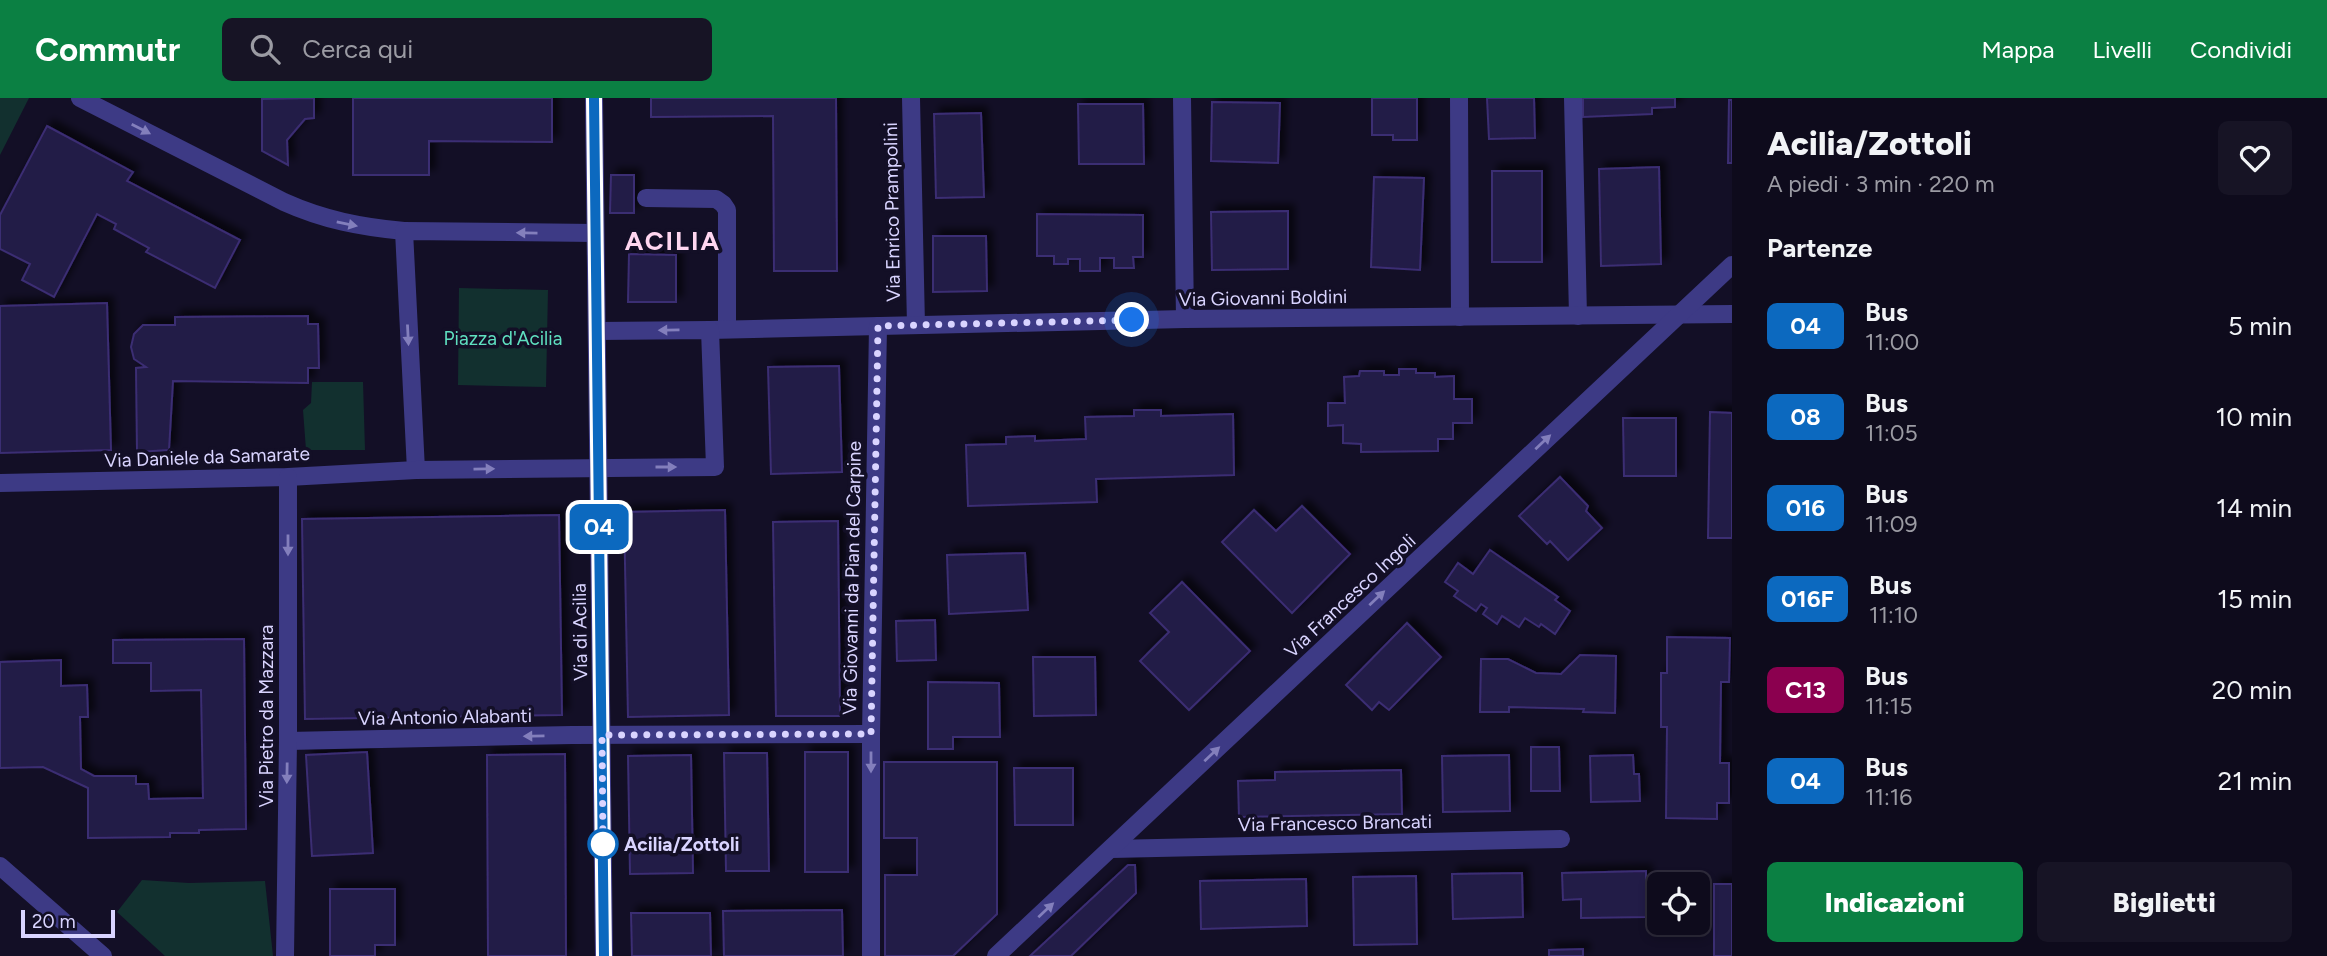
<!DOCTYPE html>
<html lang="it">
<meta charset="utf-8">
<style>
:root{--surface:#0e0b1c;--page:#171425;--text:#f1f3f6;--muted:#9b9ba3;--line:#2e2b3b;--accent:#0b8043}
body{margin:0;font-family:Figtree,sans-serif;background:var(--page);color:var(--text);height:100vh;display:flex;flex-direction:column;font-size:26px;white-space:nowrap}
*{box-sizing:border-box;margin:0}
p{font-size:23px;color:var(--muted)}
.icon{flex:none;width:38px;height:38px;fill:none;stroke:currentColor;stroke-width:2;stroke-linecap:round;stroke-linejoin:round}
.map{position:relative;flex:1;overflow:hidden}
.details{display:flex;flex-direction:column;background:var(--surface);width:595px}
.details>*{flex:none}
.badge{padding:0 14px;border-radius:10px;font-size:24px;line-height:46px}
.buttons{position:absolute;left:1647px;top:774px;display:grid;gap:14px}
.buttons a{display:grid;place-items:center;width:63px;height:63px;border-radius:10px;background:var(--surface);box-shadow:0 4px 10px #0003,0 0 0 2px var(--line);font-size:35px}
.scale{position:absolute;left:21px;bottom:18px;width:94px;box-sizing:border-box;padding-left:7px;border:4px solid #d9d4ff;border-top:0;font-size:19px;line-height:24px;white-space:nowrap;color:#d9d4ff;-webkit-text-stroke:5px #130f26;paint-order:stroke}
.you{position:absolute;width:35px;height:35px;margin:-18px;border:5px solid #fff;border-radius:50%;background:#1a73e8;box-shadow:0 0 0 10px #1a73e833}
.map>.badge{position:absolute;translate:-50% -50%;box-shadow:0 0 0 4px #fff}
h2{padding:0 35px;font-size:26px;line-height:63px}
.round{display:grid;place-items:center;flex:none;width:74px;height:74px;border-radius:10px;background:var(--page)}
.head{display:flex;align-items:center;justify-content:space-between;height:119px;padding:0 35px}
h1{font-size:33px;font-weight:800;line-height:52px}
.cta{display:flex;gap:14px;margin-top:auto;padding:14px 35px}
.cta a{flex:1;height:80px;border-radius:10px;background:var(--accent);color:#fff;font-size:28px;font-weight:800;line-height:80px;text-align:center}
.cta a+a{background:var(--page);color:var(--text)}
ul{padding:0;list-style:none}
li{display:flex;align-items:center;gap:21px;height:91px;padding:0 35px}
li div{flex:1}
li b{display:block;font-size:26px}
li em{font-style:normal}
li .badge{min-width:77px;font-weight:700;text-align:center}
header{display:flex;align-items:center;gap:42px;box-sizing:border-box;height:98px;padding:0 35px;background:var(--accent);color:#fff}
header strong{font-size:33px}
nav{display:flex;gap:38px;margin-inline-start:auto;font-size:24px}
.search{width:490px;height:63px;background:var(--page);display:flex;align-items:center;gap:18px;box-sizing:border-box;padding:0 24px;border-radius:10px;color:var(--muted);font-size:26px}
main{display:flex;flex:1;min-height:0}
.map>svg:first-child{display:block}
</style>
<header>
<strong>Commutr</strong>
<div class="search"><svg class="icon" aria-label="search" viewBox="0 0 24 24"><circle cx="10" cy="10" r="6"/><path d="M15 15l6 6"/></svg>Cerca qui</div>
<nav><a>Mappa</a><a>Livelli</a><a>Condividi</a></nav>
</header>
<main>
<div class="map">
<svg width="1732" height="858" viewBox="0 0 1732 858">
<defs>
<filter id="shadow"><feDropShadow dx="6" dy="-6" stdDeviation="3.5" flood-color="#0009"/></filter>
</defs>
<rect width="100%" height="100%" fill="#130f26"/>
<g fill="#12302f">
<polygon points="0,0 29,0 0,57"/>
<polygon points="459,190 548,192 546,289 458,287"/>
<polygon points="312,284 363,284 365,352 306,352 303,312 311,305"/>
<polygon points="142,782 189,785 265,783 273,858 165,858 117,814"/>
</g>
<g fill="#241b47" stroke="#3b2d73" stroke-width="2" filter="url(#shadow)">
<polygon points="314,0 314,20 305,21 287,42 288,67 262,53 262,1"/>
<polygon points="353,0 552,0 552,44 429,43 429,77 353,77"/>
<polygon points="651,0 836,0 837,173 774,173 773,18 651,19"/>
<polygon points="1372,0 1417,0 1417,42 1393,42 1393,37 1372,37"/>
<polygon points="1487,0 1534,0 1535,40 1489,41"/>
<polygon points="1583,0 1675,0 1675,9 1652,10 1652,16 1583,19"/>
<polygon points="1729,2 1732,2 1732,65 1728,65"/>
<polygon points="1212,4 1280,5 1278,65 1211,63"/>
<polygon points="1078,6 1143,6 1144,66 1079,66"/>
<polygon points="981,15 984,99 936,100 934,16"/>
<polygon points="47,28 133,74 127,83 240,142 215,190 146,154 149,150 114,131 116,126 97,116 54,199 22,182 30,166 0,151 0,117"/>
<polygon points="1659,69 1661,166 1601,168 1599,71"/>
<rect x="1492" y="73" width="50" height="91"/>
<polygon points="611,77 634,77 634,115 610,115"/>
<polygon points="1374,79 1424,80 1420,172 1371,169"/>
<polygon points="1288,113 1288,171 1212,172 1211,114"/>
<polygon points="1037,116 1143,117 1143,159 1133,159 1134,170 1114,170 1114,160 1100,160 1100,173 1080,173 1080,161 1068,161 1068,166 1054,166 1054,158 1037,158"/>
<polygon points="933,138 986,138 987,193 933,194"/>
<polygon points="629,156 676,157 676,204 628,204"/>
<polygon points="107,205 111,352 0,355 0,208"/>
<polygon points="308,218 308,226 318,226 319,270 308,270 308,285 173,283 169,352 137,354 136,270 146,269 134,261 131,249 134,236 143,227 175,227 175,219"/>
<polygon points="839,268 842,374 771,376 768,269"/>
<polygon points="1399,271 1416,271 1416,275 1435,275 1435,279 1454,278 1454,301 1472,301 1472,325 1453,325 1453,341 1438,341 1438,353 1361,354 1361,346 1343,345 1343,327 1328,328 1328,305 1345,305 1344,279 1359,278 1360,273 1384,273 1384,277 1399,277"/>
<polygon points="1134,312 1161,312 1161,318 1233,316 1234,377 1096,381 1097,404 968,408 966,347 1006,346 1006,339 1035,338 1035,343 1086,341 1085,319 1134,318"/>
<polygon points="1710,314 1732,315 1732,440 1708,440"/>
<polygon points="1623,320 1676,320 1676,378 1624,378"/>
<polygon points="1560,379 1588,408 1586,413 1602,430 1568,462 1550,443 1547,446 1519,418"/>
<polygon points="1302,408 1350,456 1292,515 1222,444 1254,412 1276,433"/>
<polygon points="725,412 729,617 628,619 624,414"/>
<polygon points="559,417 562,617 305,621 302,421"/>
<polygon points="838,423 840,618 776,618 773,424"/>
<polygon points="1490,452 1558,499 1555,502 1570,513 1555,536 1541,526 1539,529 1525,520 1519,529 1502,518 1497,526 1483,516 1487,510 1481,506 1476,513 1454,498 1458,493 1445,484 1458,465 1473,476"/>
<polygon points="1025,455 1028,512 949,516 947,457"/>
<polygon points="1182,484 1250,553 1189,612 1140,563 1169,534 1150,515"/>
<polygon points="935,522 936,562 897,563 896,523"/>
<polygon points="1407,525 1441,559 1389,612 1379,604 1372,612 1346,587"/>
<polygon points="1667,539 1730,540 1729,584 1721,584 1720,665 1729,665 1729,705 1717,705 1717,721 1666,720 1667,629 1661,629 1661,575 1667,575"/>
<polygon points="244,541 246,731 199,732 199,735 170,735 170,739 88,740 88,690 43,669 0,670 0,564 61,562 61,588 87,587 88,619 80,619 81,671 94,678 136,678 136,686 148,686 149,701 203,700 201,592 151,593 151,565 113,565 113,542"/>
<polygon points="1580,557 1616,558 1615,615 1583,614 1584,611 1509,609 1509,614 1480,614 1481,561 1508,561 1536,575 1561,576"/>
<polygon points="1033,559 1095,559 1096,617 1034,618"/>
<polygon points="928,584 999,585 1000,639 953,639 953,651 928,651"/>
<polygon points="1531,649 1559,649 1560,693 1531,693"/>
<polygon points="367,654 373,755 312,758 306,657"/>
<rect x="805" y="654" width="43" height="120"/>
<polygon points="724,655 767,655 769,773 726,773"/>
<polygon points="565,656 566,858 488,858 487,657"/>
<polygon points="691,657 693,775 630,776 628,658"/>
<polygon points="1509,657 1510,713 1443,714 1442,658"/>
<polygon points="1633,657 1634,676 1639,676 1640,703 1591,704 1590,658"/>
<polygon points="884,664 997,664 997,816 953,858 885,858 885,777 917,777 917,740 884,740"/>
<polygon points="1014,670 1073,670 1073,727 1015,727"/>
<polygon points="1401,672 1402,716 1239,719 1238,683 1275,682 1275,674"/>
<polygon points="1128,767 1135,767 1136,795 1071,858 1030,858"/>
<polygon points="1646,773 1646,819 1581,820 1581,801 1563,802 1562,775"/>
<polygon points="1522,775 1523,819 1453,821 1452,776"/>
<polygon points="1416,778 1417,846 1354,847 1353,779"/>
<polygon points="1306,781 1307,828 1201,831 1200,783"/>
<rect x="1714" y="786" width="18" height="72"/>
<polygon points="330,791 395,791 395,847 375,847 375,858 330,858"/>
<polygon points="842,812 843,858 724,858 723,813"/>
<polygon points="631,815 710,815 711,858 632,858"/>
<polygon points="1583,851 1583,858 1549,858 1549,852"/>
</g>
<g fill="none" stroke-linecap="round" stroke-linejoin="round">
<g stroke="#3d3a85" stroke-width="18">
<path d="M80,0l204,104c40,18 77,25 120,29"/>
<polyline points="594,0 604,858"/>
<polyline points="911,0 916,227"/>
<polyline points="1182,0 1185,221"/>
<polyline points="1459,0 1460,219"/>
<polyline points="1573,0 1578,218"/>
<polyline points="646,100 716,101 723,106 727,112 727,231"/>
<polyline points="710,232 1185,221 1732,216"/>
<polyline points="416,372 404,133 595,135"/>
<polyline points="0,385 288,379 416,372 715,369 710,232 597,233"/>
<polyline points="288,643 572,637 871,636"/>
<polyline points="1111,751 1561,741"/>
<polyline points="0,768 103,858"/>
<polyline points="285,858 288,643 288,379"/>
<polyline points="871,858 871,636 878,228"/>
<polyline points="996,858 1732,167"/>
</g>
</g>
<defs><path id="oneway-solid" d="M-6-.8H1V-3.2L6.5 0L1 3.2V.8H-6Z" transform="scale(1.75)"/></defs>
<g fill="#837fbc">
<use href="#oneway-solid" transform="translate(141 31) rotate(27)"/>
<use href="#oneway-solid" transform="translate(347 126) rotate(12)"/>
<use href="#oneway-solid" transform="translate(527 135) rotate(-179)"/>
<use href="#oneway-solid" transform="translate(669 232) rotate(179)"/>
<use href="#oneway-solid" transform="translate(408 237) rotate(87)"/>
<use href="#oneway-solid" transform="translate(1543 344) rotate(-43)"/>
<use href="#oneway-solid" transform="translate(666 369)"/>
<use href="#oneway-solid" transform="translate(484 371) rotate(-1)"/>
<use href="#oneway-solid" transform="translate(288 447) rotate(90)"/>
<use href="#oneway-solid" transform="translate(1377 500) rotate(-43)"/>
<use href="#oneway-solid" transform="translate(534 638) rotate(179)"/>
<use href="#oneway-solid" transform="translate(1212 656) rotate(-43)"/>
<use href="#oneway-solid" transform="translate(871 664) rotate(90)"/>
<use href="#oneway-solid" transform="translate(287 675) rotate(91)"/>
<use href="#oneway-solid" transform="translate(1046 812) rotate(-43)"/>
</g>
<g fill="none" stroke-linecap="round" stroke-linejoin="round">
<defs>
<polyline id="line" points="594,0 604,858"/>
</defs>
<use href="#line" stroke="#fff" stroke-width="16"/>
<use href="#line" stroke="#0c69bf" stroke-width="10"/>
<polyline stroke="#d9d4ff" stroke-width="7" stroke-dasharray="0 12.6" points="603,746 603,751 602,637 871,636 878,228 1132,222"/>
</g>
<circle fill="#fff" stroke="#0c69bf" stroke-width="3.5" cx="603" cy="746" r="14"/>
<g text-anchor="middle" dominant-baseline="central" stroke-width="7" stroke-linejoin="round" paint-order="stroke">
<g font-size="19" fill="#d9d4ff" stroke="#130f26">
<text transform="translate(892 114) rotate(-91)">Via Enrico Prampolini</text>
<text transform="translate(1263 200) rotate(-1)">Via Giovanni Boldini</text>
<text transform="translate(207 359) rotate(-2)">Via Daniele da Samarate</text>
<text transform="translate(852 480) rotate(-89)">Via Giovanni da Pian del Carpine</text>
<text transform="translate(1350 498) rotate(-43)">Via Francesco Ingoli</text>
<text transform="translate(580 534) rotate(-91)">Via di Acilia</text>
<text transform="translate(266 618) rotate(-90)">Via Pietro da Mazzara</text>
<text transform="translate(445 619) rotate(-1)">Via Antonio Alabanti</text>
<text transform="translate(1335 725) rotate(-1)">Via Francesco Brancati</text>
</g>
<g font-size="19" fill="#5fe0c0" stroke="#130f26">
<text x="503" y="240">Piazza d'Acilia</text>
</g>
<g font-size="19" font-weight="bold" fill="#d9d4ff" stroke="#130f26" text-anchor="start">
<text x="624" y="746">Acilia/Zottoli</text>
</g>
<g font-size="26" font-weight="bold" letter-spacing="2" fill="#ffd6f0" stroke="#130f26">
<text x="673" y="143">ACILIA</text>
</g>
</g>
</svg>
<div class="buttons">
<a><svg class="icon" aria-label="locate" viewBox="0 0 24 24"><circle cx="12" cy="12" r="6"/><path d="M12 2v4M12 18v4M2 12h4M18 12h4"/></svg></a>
</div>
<div class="scale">20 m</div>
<div class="you" style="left:1132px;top:222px"></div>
<b class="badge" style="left:599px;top:429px;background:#0c69bf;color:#fff">04</b>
</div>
<section class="details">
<div class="head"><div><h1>Acilia/Zottoli</h1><p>A piedi · 3 min · 220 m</p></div><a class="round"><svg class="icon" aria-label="heart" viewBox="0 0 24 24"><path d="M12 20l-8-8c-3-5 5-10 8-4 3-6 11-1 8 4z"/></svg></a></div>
<h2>Partenze</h2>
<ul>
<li><span class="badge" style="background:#0c69bf;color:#fff">04</span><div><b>Bus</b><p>11:00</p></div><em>5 min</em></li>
<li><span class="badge" style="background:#0c69bf;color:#fff">08</span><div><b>Bus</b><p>11:05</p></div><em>10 min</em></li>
<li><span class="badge" style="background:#0c69bf;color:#fff">016</span><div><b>Bus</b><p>11:09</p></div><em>14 min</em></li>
<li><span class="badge" style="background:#0c69bf;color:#fff">016F</span><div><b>Bus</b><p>11:10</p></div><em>15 min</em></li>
<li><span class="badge" style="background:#8b004f;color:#fff">C13</span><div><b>Bus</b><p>11:15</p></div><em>20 min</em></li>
<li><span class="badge" style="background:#0c69bf;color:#fff">04</span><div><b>Bus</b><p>11:16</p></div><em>21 min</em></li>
</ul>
<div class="cta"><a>Indicazioni</a><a>Biglietti</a></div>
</section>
</main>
